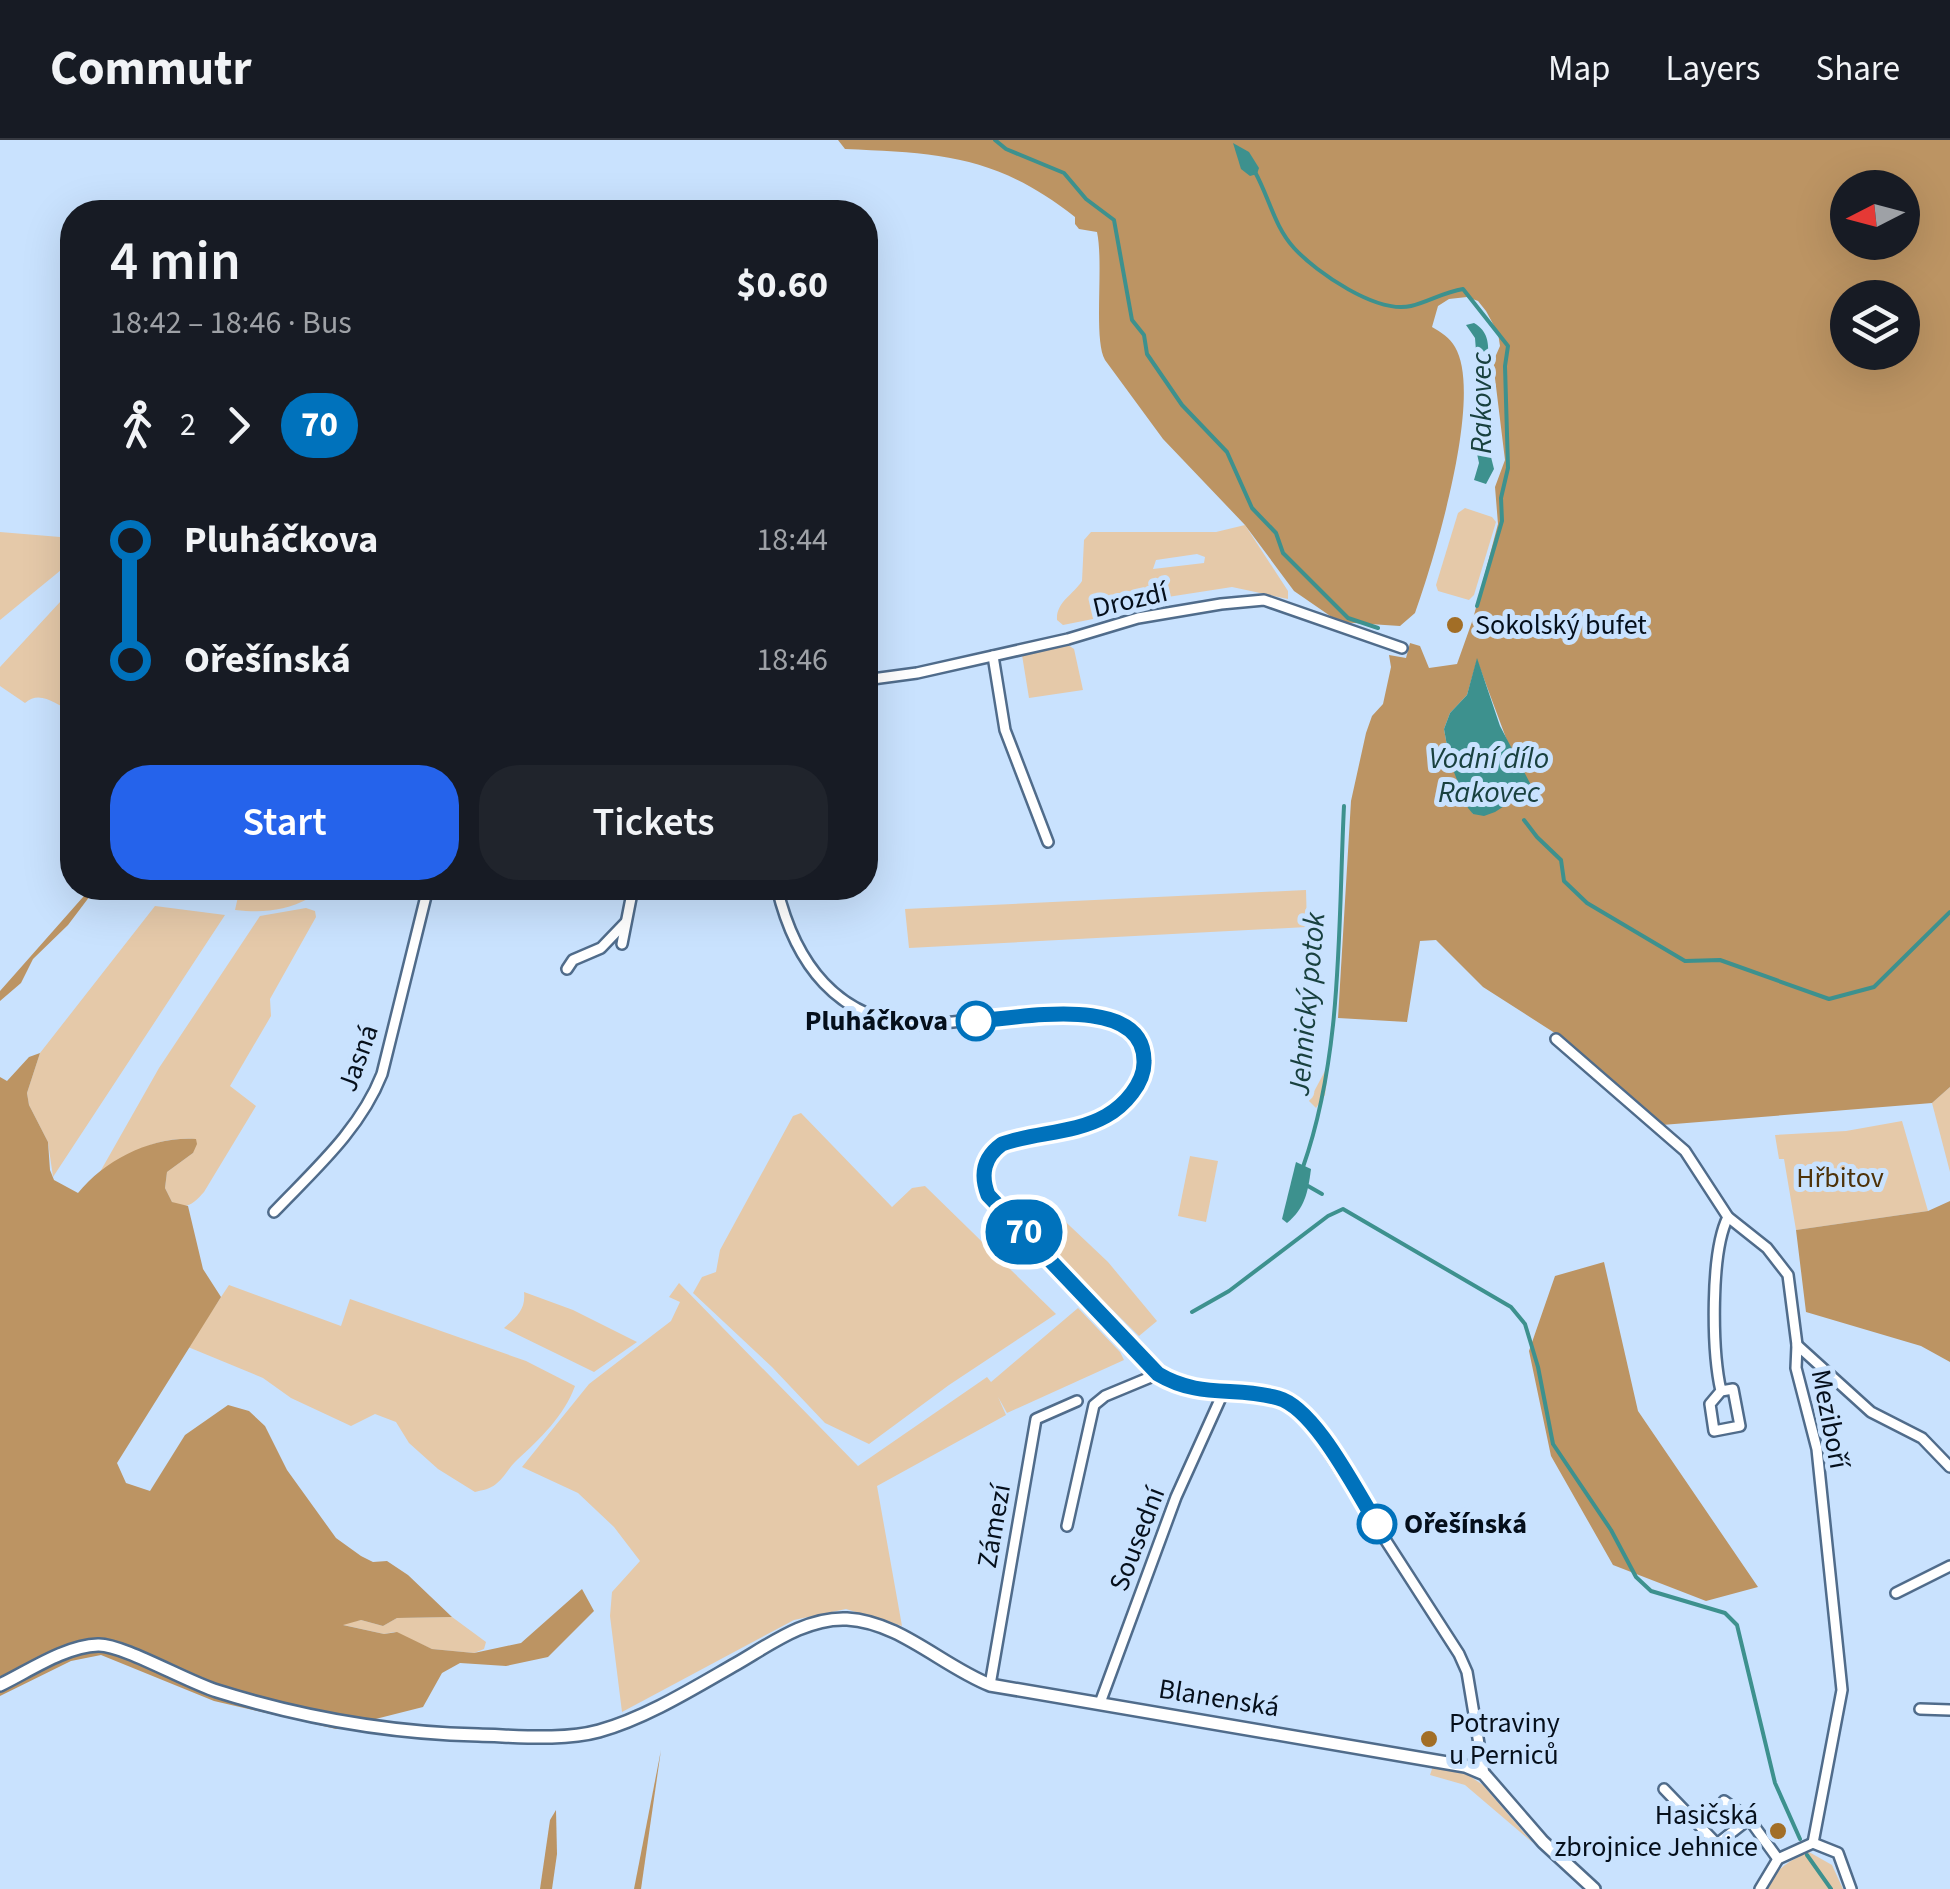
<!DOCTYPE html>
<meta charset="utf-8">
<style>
:root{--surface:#171b24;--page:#20242c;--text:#f1f3f6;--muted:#9ea1a6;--line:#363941;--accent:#2563eb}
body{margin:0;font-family:"Source Sans 3",sans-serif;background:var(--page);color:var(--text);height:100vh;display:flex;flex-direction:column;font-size:38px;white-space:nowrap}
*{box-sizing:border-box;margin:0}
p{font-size:32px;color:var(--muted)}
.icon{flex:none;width:55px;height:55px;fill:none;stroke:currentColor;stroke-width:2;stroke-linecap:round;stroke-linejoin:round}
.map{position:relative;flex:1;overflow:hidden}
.sheet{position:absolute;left:60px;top:60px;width:818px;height:700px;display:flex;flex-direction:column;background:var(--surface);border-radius:40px;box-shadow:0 10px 40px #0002}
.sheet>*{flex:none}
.badge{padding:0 20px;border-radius:32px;font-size:35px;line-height:65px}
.needle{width:65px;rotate:264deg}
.buttons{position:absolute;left:1830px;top:30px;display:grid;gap:20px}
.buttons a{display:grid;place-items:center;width:90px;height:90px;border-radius:50%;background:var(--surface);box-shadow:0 10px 40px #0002;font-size:50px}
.map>.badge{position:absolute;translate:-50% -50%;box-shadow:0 0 0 5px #fff}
.legs{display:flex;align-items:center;gap:15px;height:110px;padding:0 50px;font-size:32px}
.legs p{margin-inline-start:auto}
.overview{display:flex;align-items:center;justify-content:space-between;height:170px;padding:0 50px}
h1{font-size:55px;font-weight:600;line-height:75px}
.primary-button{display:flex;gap:20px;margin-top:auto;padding:20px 50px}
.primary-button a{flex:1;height:115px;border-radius:40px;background:var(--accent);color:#fff;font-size:40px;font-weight:600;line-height:115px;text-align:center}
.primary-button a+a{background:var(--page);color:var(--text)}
ul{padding:0 50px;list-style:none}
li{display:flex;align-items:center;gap:35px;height:120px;font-size:38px}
li i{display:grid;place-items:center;width:15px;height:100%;margin:0 12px;background:currentColor}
li i::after{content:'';width:25px;height:25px;margin:-12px;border:8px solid;border-radius:50%;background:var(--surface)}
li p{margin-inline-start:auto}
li:first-child i{background:linear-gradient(#0000 50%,currentColor 0)}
li:last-child i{background:linear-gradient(currentColor 50%,#0000 0)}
header{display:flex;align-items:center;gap:60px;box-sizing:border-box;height:140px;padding:0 50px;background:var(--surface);border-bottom:2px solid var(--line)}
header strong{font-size:48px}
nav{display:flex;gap:55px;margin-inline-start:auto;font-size:35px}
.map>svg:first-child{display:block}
</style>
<header>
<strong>Commutr</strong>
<nav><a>Map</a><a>Layers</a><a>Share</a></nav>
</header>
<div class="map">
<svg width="1950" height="1749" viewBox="0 0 1950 1749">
<rect width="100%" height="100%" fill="#c9e2fe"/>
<g fill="#e5c9a9" fill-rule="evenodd">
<polygon points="1465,368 1492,377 1496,382 1474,455 1469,460 1438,451 1436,445 1458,373"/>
<path d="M1245,385l43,66v8l-56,-12 -103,16 -36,16 -30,6 -6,-5c-1,-18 16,-25 25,-39l2,-41 7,-8h125zM1197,414l8,3 -1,6 -51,6 3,-9z"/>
<polygon points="0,392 72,398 72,421 0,480"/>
<path d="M72,449v122c-16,-5 -31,-22 -47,-8l-25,-17v-19z"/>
<polygon points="1068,505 1074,509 1083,550 1029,558 1022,515"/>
<path d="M240,748h72l-2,10c-26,13 -46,15 -75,12z"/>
<polygon points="1306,750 1307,787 909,808 905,769"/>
<polygon points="155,766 225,775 53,1037 48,1002 29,965 27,953 40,913"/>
<path d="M306,768l9,3 1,6 -46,82 1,17 -41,70 26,20 -52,86c-10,11 -17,19 -32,10l-7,-14 2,-16 26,-19 2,-14c-38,-3 -63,13 -95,33l59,-104 101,-152z"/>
<polygon points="1326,929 1328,932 1325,955 1316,968 1309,961"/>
<polygon points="1950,947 1950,1032 1932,963"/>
<polygon points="801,973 892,1067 912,1048 925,1046 1056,1174 949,1245 869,1304 825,1283 772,1227 693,1153 702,1137 716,1132 720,1110 793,976"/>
<polygon points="1902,981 1928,1071 1796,1090 1784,1019 1779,1019 1775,995 1846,991"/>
<polygon points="1190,1016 1218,1021 1206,1082 1178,1076"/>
<polygon points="1052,1069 1108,1122 1157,1181 1139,1196 1061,1119 1035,1088"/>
<polygon points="679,1143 858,1326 987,1237 991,1242 1078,1168 1120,1212 1124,1220 1007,1273 998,1257 1006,1275 877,1346 902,1486 846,1469 794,1480 622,1572 610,1476 612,1452 640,1421 614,1387 578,1353 522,1327 589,1244 671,1181 680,1162 669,1157"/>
<path d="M229,1145l112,41 9,-27 176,62 49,25c-11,30 -35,53 -58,74 -8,7 -12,17 -21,24 -6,5 -13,6 -21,8l-37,-23 -29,-26 -13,-21 -21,-8 -24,12 -60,-28 -28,-20 -75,-31z"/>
<path d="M524,1152l49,18 64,32 -43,30 -90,-44c12,-11 22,-18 20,-36z"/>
<polygon points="452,1477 486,1502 484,1509 474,1513 432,1509 394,1492 384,1494 339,1484 361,1480 383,1486 397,1478"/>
<polygon points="1433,1626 1468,1635 1483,1645 1533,1703 1465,1645 1430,1635"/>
<path d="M1809,1712l23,13 11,24h-78c11,-20 23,-28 44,-37z"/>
</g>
<g fill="#bc9463" fill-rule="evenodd">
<path d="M838,0h1112v947l-18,16 -270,22 -101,-88 -78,-50 -47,-47 -16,1 -13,81 -69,-4 13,-217 15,-68 6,-17 11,-12 8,-37 -2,-12 17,3 4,-15 10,3 9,22 28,-4 16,-45 25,-95 -3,-37 10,-27 -12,-98 7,-16 -2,-13 -12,-22 -8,-10 -11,-4 -18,2 -11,7 -6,21c9,5 18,11 23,20 29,49 -21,213 -40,266l-15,13 -61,-4 -45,-31 -49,-66 -82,-86 -58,-79c-12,-21 -1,-96 -8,-128l-18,-3 -4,-5v-7c-77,-61 -134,-64 -230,-68zM1848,48h54v54h-54zM1848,158h54v54h-54zM1477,520l32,86 -36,68 -23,-52 -6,-33 6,-16 17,-18z"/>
<polygon points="91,748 96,748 68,785 33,819 21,843 0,861 0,851"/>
<path d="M40,913l-13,40 2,12 19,37 2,28 4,10 24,13c28,-34 74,-57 118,-54l1,5 -4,9 -26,19 -2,16 7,14 16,4 15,63 18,28 -104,166 9,20 24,8 35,-56 43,-30 21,6 16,15 22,44 49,68 25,18 12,6 14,-1 21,14 44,42 -55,1 -14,8 -22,-6 -18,5 41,9 13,-2 35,17 42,4 47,-10 61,-54 12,22 -46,46 -42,9 -46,-3 -18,10 -19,34 -87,22 -122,-28 -113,-46 -30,6 -71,35v-619l7,4 22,-24z"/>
<polygon points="1950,1061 1950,1222 1921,1206 1806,1172 1796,1090 1928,1071"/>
<polygon points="1604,1122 1638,1271 1758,1447 1706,1461 1613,1425 1551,1316 1529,1211 1555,1136"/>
<polygon points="661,1610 641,1749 634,1749"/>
<polygon points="556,1670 557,1714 552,1749 540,1749 550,1680"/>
</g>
<g fill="#3d918e">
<polygon points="1233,3 1249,12 1259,28 1257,34 1250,36 1241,29"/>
<path d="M1474,183c14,8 15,20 14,36l-4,5h-7l-2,-26 -9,-13z"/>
<polygon points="1483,303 1488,305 1494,329 1486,344 1474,340 1479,323 1476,309"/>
<polygon points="1477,518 1500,586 1531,645 1529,650 1495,672 1484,676 1473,674 1468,668 1450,622 1444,589 1450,573 1467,555"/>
<path d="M1296,1022l15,7c-3,23 -6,39 -24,54l-5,-4z"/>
</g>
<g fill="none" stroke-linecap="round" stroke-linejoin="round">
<g stroke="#3d918e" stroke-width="4">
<polyline points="995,0 1006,9 1064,33 1086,59 1114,80 1132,180 1144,195 1147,214 1182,265 1227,312 1252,368 1276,393 1283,413 1348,478 1378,488"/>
<path d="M1255,32c14,25 19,54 39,76 23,25 83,66 117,58 17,-4 33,-14 52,-17l45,57 -3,20 3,102 -7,30 1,23 -25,85"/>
<polyline points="1524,680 1537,697 1561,720 1564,741 1587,763 1685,821 1720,820 1829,859 1874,847 1950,772"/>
<path d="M1303,1027c40,-114 35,-241 41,-361"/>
<polyline points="1308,1046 1322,1054"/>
<polyline points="1192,1172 1229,1151 1328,1076 1343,1069 1511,1167 1525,1184 1538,1227 1553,1304 1611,1390 1636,1437 1651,1451 1725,1473 1737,1485 1775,1643 1800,1699"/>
<polyline points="1807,1715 1831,1749"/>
</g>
<defs>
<g id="minor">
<polyline points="865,165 870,208 865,298"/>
<polyline points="993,516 1005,590 1048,702"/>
<polyline points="865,540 917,533 1068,499 1138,478 1221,464 1264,460 1402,508"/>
<path d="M777,748c18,75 60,133 142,137 45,-3 173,-22 207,1 13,9 19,24 18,40 -10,91 -192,42 -156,129l170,179c44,26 76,12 120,24 12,4 23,15 32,25l149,231 8,18 17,102"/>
<polyline points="622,804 633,748"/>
<polyline points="567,829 573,820 601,808 625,783"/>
<polyline points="1556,899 1685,1011 1728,1077 1767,1108 1788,1135 1797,1205 1796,1228 1817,1309 1842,1550 1813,1703"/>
<path d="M274,1072c40,-42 86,-82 108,-138l46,-186"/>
<polyline points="1797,1205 1871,1272 1922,1298 1950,1327"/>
<path d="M1721,1251l12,-2 7,37 -26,5 -4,-27 11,-13c-9,-40 -11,-138 7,-174"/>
<polyline points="1067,1386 1094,1265 1105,1256 1158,1234"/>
<polyline points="1896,1453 1950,1426"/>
<polyline points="990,1545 1036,1279 1077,1261"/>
<polyline points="1100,1563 1176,1357 1223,1253"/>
<polyline points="1920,1569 1950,1570"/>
<polyline points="1664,1649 1717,1704 1749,1679"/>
<polyline points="1724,1661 1749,1679 1778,1719"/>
<polyline points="1760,1749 1778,1719 1813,1703 1838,1713 1851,1749"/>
</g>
<path id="tertiary" d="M0,1545c29,-14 65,-39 98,-40 24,-1 89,37 119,46 83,26 174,42 261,44 39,1 84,6 121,-4 47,-13 95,-43 137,-67 33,-19 70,-47 111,-45 53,3 95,47 143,66l475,81 19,8 59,68 51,47"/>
</defs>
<use href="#minor" stroke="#506c8b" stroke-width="14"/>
<use href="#tertiary" stroke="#506c8b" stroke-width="16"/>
<use href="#minor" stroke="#fff" stroke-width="9"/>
<use href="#tertiary" stroke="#fff" stroke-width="11"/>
</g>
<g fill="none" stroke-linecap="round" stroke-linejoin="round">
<defs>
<path id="line-1" d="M976,881c44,-3 168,-28 168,40 1,22 -20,45 -38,55 -32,18 -71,16 -104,28 -18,13 -22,30 -14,51l170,179c42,25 77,12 120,24 37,10 78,93 99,126"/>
</defs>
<use href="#line-1" stroke="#fff" stroke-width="22"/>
<use href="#line-1" stroke="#0072bc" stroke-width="15"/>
</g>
<g fill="#a26e26" stroke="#c9e2fe" stroke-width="4">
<circle cx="1455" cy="485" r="10"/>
<circle cx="1429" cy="1599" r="10"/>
<circle cx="1778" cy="1691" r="10"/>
</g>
<g fill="#fff" stroke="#0072bc" stroke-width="5">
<circle cx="976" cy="881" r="18"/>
<circle cx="1377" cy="1384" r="18"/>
</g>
<g text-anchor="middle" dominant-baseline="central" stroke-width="10" stroke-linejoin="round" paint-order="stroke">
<g font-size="28" fill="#050f1b" stroke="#c9e2fe">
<text transform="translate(1130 460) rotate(-13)">Drozdí</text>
<text transform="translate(358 918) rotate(-70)">Jasná</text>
<text transform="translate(1830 1279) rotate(79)">Meziboří</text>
<text transform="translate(994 1386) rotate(-80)">Zámezí</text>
<text transform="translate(1137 1399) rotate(-69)">Sousední</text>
<text transform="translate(1219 1558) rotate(9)">Blanenská</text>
</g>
<g font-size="28" fill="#050f1b" stroke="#c9e2fe" text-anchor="start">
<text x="1475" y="485">Sokolský bufet</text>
<text x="1449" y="1583">Potraviny<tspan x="1449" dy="32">u Perniců</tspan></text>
<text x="1758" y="1675" text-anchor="end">Hasičská<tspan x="1758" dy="32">zbrojnice Jehnice</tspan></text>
</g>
<g font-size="28" font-weight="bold" fill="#050f1b" stroke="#c9e2fe" text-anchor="end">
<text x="948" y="881">Pluháčkova</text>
<text x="1404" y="1384" text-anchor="start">Ořešínská</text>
</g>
<g font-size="28" fill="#4e3209" stroke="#c9e2fe">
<text x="1840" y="1038">Hřbitov</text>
</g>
<g font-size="30" font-style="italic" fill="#19413f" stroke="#c9e2fe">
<text transform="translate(1481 263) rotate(-90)">Rakovec</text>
<text x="1489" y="618">Vodní dílo<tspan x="1489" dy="34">Rakovec</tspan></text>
<text transform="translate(1307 864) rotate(-85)">Jehnický potok</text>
</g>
</g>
</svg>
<div class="buttons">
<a><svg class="needle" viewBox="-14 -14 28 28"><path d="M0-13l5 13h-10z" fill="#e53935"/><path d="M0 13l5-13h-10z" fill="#9ea1a6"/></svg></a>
<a><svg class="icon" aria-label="layers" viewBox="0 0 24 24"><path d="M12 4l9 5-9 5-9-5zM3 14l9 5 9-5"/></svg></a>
</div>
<b class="badge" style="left:1024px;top:1092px;background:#0072bc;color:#fff">70</b>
<section class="sheet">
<div class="overview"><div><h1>4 min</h1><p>18:42 – 18:46 · Bus</p></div><b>$0.60</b></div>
<div class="legs"><svg class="icon" aria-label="walk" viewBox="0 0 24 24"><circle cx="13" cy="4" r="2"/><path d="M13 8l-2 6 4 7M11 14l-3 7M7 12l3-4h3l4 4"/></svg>2<svg class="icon" aria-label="forward" viewBox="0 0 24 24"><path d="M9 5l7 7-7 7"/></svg><b class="badge" style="background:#0072bc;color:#fff">70</b></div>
<ul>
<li><i style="color:#0072bc"></i><b>Pluháčkova</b><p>18:44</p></li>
<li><i style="color:#0072bc"></i><b>Ořešínská</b><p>18:46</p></li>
</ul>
<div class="primary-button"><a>Start</a><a>Tickets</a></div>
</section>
</div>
